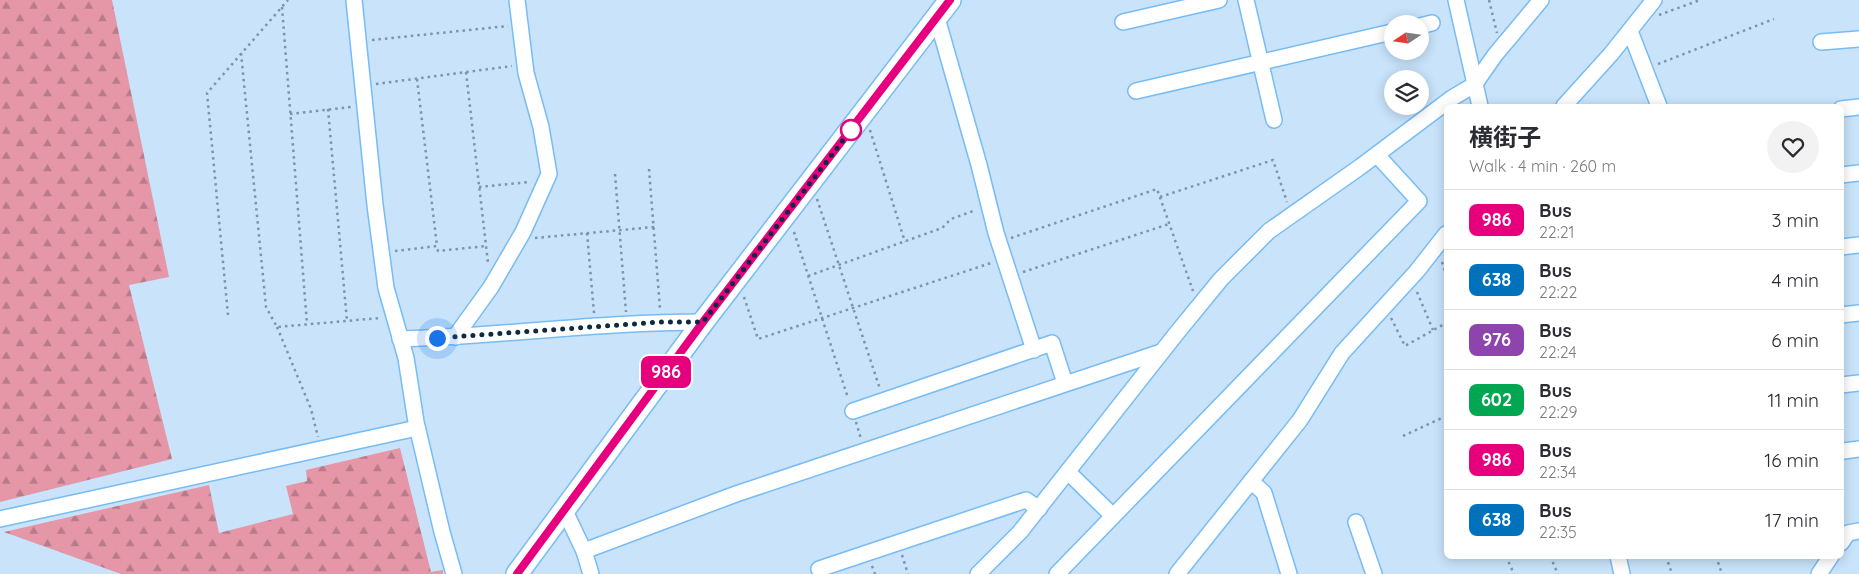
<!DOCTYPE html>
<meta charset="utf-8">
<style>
:root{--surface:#fff;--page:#f2f2f3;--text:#2b2b33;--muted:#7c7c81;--line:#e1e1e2}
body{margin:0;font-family:Quicksand,"Noto Sans SC",sans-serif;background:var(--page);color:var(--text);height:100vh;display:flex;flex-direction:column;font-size:19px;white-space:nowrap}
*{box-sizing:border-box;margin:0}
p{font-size:16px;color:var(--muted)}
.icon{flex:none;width:28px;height:28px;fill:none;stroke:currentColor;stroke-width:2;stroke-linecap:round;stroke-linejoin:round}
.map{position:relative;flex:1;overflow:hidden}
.sheet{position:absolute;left:1444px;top:104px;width:400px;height:455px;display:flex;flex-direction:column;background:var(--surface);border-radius:8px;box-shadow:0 2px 12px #0003}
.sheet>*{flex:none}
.badge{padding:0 10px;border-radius:8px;font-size:18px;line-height:32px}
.needle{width:32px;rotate:257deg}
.controls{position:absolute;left:1384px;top:15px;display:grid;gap:10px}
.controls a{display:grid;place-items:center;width:45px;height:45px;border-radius:50%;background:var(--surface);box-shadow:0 2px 12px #0003;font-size:25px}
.you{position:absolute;width:25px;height:25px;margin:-12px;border:4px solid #fff;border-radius:50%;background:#1a73e8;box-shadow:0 0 0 8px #1a73e833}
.map>.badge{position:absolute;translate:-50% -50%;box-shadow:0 0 0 2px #fff}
.round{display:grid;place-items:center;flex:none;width:52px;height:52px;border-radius:26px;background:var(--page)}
.headline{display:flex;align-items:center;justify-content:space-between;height:85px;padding:0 25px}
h1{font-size:24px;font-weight:700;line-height:38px}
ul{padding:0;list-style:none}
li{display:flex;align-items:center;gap:15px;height:60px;padding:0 25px;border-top:1px solid var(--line)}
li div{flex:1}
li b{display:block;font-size:19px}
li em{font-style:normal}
li .badge{min-width:55px;font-weight:700;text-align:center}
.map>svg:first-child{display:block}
</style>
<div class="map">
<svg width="1859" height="574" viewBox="0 0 1859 574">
<defs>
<pattern id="forest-firs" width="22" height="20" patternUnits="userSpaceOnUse" patternTransform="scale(1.25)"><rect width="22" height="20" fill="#e596a7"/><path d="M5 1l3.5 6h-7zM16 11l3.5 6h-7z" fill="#b87b8a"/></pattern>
</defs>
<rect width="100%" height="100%" fill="#c8e3fa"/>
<g fill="url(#forest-firs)">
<polygon points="0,0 112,0 169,277 129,285 172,459 0,502"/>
<polygon points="400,448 431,572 443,570 443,574 121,574 4,532 209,485 219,533 293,514 286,486 307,481 306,470"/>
</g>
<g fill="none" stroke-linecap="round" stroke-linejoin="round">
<defs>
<g id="street">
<polyline points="354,0 375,205 386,288 406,358 416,422 442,532 454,574"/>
<polyline points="1246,0 1274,120"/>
<polyline points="1456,0 1480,106"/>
<polyline points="937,18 979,165 996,233 1034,350"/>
<polyline points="1123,22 1219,0"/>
<polyline points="1420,26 1432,23"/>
<polyline points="1630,31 1659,106"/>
<polyline points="1821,42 1859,39"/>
<polyline points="1136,91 1392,32"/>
<polyline points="1564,106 1611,54 1654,0"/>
<polyline points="1841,109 1859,107"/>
<polyline points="1841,175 1859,173"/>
<polyline points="1841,247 1859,245"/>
<polyline points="1841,315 1859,313"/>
<polyline points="455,337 491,287 523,232 549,174 541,127 526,73 517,0"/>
<path d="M400,339c101,-3 202,-17 303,-17"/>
<polyline points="1841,385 1859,383"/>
<polyline points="853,411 1052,343 1065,383"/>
<polyline points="1844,451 1859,449"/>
<polyline points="1068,472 1113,516"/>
<polyline points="1251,481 1264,493 1289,574"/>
<polyline points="564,509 584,551 591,574"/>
<polyline points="0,519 417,428"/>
<polyline points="1356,522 1374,574"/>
<polyline points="1841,543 1848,533 1859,531"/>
<polyline points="584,551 736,494 1161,352"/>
<polyline points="1618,556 1622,574"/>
<polyline points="819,569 1026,500 1039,509"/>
<polyline points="978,574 1020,532 1176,334 1221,279 1269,231 1360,167 1452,98 1474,85 1495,55 1541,0"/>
<polyline points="1057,574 1419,201 1377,155"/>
<polyline points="1177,574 1300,420 1342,353 1417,271 1446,234"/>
<polyline points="1819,574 1831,556"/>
</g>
<polyline id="secondary" points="517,574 703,322 950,0"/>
</defs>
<use href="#street" stroke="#77bcf5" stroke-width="18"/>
<use href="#secondary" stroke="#77bcf5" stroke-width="24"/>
<g stroke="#7a95ac" stroke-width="2.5" stroke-dasharray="2.5 4" stroke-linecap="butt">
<polyline points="1489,0 1497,33"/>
<polyline points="282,7 307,324"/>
<polyline points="1659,15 1700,0"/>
<polyline points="372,40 508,26"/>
<polyline points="241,53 266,307 277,327 380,318"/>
<polyline points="1658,64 1774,19"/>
<polyline points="466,72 488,263"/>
<polyline points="417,79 437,246"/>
<polyline points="376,84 512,66"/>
<polyline points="328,109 347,321"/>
<polyline points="290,114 351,107"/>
<polyline points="870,130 905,242"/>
<polyline points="649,169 660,309"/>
<polyline points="615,174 626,312"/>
<polyline points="479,187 530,182"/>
<polyline points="1160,197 1273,160 1287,202"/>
<polyline points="817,199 880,389"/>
<polyline points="794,232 848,398"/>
<polyline points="587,233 594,313"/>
<polyline points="535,238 654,227"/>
<polyline points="1011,238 1157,189 1193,291"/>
<polyline points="395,251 437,246 438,251 486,246"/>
<polyline points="1442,262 1446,274"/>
<polyline points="1023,272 1169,224"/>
<polyline points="808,276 942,228 951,219 976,210"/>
<polyline points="1417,292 1433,330"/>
<polyline points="744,297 758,339 991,263"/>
<polyline points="228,315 207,93 288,0"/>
<polyline points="1391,318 1405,346 1446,323"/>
<polyline points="277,327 311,409 318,437"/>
<polyline points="856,422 861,439"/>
<polyline points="1403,436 1446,416"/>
<polyline points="902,555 908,574"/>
<polyline points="1506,556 1514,574"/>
<polyline points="1550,556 1558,574"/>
<polyline points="1666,556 1672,574"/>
<polyline points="1716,556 1722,574"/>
<polyline points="872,566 875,574"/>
</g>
<use href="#street" stroke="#fff" stroke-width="15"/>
<use href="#secondary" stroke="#fff" stroke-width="21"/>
</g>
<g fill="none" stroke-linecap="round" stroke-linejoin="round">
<defs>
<polyline id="line" points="517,574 703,322 950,0"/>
</defs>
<use href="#line" stroke="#fff" stroke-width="11"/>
<use href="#line" stroke="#e6007e" stroke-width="8"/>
<polyline stroke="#0d2a41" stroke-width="5" stroke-dasharray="0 9" points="437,338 661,322 703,322 851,130"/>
</g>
<circle fill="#fff" stroke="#e6007e" stroke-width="2.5" cx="851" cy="130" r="10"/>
</svg>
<div class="controls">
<a><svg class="needle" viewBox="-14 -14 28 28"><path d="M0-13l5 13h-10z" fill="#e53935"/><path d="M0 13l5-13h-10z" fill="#7c7c81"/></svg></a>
<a><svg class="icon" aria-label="layers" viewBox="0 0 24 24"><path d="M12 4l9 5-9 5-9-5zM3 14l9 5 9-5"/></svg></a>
</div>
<div class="you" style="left:437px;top:338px"></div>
<b class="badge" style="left:666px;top:372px;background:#e6007e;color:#fff">986</b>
<section class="sheet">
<div class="headline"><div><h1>横街子</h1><p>Walk · 4 min · 260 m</p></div><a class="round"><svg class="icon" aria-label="heart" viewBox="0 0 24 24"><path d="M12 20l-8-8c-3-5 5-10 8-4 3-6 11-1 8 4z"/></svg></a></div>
<ul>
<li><span class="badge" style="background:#e6007e;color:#fff">986</span><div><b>Bus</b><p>22:21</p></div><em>3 min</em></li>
<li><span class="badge" style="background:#0072bc;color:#fff">638</span><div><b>Bus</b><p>22:22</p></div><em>4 min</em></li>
<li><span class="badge" style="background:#8e44ad;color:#fff">976</span><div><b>Bus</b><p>22:24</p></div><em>6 min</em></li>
<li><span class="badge" style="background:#00a651;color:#fff">602</span><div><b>Bus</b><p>22:29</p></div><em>11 min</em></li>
<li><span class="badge" style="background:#e6007e;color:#fff">986</span><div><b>Bus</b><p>22:34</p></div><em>16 min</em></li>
<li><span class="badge" style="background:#0072bc;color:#fff">638</span><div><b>Bus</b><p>22:35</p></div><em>17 min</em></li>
</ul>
</section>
</div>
